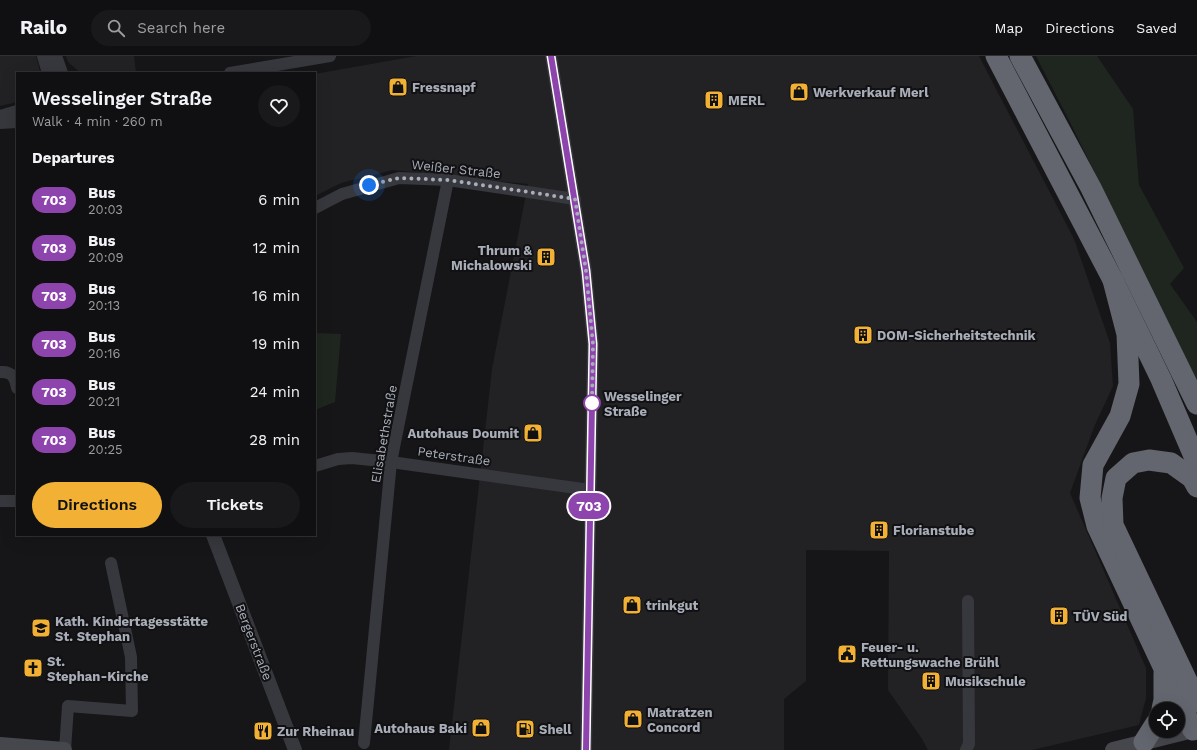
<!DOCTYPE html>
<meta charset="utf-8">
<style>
:root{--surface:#101012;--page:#19191b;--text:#f1f3f6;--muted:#9c9d9f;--line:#303032;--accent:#f2b134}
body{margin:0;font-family:"Work Sans",sans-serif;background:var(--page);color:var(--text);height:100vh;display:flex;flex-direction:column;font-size:15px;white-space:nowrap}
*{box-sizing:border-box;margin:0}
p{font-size:13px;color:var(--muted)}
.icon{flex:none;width:22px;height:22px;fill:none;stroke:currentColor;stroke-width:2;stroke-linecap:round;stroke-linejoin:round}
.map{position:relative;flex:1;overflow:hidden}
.drawer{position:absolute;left:16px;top:16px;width:300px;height:464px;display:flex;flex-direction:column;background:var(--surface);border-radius:0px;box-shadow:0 4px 16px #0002,0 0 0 1px var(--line)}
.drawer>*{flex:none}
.badge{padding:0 8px;border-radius:13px;font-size:14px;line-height:26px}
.buttons{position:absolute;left:1149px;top:646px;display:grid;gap:8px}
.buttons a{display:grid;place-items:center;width:36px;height:36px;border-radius:50%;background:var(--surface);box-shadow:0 4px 16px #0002,0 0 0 1px var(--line);font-size:20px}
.you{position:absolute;width:20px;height:20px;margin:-10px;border:3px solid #fff;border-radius:50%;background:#1a73e8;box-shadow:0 0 0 6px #1a73e833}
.map>.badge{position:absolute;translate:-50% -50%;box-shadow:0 0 0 2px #fff}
h2{padding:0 16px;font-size:15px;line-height:36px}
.round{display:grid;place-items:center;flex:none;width:42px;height:42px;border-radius:21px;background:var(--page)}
.summary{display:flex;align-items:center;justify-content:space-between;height:68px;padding:0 16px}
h1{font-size:19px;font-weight:600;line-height:30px}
.primary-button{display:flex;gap:8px;margin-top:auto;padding:8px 16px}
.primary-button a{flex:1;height:46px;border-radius:24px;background:var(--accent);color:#111;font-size:16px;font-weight:600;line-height:46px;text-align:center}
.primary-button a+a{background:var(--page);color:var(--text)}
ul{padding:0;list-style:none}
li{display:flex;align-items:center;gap:12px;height:48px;padding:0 16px}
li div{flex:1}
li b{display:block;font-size:15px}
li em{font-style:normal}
li .badge{min-width:44px;font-weight:700;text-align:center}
header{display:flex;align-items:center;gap:24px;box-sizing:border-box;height:56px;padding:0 20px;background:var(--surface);border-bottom:1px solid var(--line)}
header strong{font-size:19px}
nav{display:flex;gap:22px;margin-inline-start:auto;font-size:14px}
.search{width:280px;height:36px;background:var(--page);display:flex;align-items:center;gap:10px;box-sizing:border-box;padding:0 14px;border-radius:22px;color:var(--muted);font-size:15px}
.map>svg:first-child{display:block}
</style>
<header>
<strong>Railo</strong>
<div class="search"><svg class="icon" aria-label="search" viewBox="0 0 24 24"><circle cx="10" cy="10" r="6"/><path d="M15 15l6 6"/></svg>Search here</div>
<nav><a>Map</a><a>Directions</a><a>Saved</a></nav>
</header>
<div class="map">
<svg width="1197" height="694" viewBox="0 0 1197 694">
<rect width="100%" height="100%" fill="#161618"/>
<g fill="#222225">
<polygon points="0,0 36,0 40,15 39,17 17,17 17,46 0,50"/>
<polygon points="66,0 134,0 136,17 81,17 68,6"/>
<polygon points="416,0 979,0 1074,183 1110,287 1113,330 1094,371 1070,437 1146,612 1146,642 1139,669 1032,694 928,694 922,683 888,634 889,495 806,494 806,625 784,643 784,694 449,694 492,313 528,128 393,114 341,127 315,140 315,18"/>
</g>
<g fill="#1e261f">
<polygon points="1036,0 1097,0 1133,53 1139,129 1184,212 1170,228 1197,266 1197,329 1074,74"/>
<polygon points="315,277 341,278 335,346 315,354"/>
</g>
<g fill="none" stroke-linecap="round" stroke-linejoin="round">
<g stroke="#37383d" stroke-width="12">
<polyline points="551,0 586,215 593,288 586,694"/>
<polyline points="230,17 330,0"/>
<polyline points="0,60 17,55"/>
<polyline points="0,67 17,66"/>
<polyline points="315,152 342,138 399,122 448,124 575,143"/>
<path d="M0,316c12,-1 15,5 17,16"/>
<polyline points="315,410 338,403 352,402 391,406 590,434"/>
<polyline points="0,445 17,445"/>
<polyline points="364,687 391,406 448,124"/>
<polyline points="65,694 68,650 132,655 131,601 111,507"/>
<polyline points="966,694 969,688 968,545"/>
</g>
<g stroke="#37383d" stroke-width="14">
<polyline points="44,0 49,17"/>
<polyline points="55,0 61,17"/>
<polyline points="213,479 295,694"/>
</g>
<g stroke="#45474d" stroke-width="16">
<polyline points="0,689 64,694"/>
<polyline points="1113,694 1197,673"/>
</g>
<g stroke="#63666e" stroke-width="21">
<polyline points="996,0 1113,224 1161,323 1197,407"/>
<polyline points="1020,0 1091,132 1197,348"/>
<polyline points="1113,224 1127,278 1129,328 1120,360 1093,409 1090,442 1097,470 1193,674"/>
<polyline points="1197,431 1192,422 1171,407 1149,404 1133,407 1116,422 1112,442 1113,469 1197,646"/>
<polyline points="1162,653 1164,644 1164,617"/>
<polyline points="1144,686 1156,667"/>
</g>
</g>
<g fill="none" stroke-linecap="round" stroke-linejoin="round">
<defs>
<polyline id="line" points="551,0 586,215 593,288 586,694"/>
</defs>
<use href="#line" stroke="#fff" stroke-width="9"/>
<use href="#line" stroke="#8e44ad" stroke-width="6"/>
<polyline stroke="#a8adb8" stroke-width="4" stroke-dasharray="0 7.2" points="369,129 399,122 448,124 575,143 586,215 593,288 592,347"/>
</g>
<defs>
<symbol id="shop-square" viewBox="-11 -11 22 22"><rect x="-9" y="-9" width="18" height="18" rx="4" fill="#f2b134" stroke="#111113"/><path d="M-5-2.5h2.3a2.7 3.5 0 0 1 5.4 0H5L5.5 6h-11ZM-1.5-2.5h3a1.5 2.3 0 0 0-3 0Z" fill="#111"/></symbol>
<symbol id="building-square" viewBox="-11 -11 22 22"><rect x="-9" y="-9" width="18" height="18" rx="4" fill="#f2b134" stroke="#111113"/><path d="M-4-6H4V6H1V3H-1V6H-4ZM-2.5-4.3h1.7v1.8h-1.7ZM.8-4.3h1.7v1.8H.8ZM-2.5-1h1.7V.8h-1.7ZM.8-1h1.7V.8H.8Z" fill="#111"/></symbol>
<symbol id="school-square" viewBox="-11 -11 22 22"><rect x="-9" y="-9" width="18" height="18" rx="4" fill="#f2b134" stroke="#111113"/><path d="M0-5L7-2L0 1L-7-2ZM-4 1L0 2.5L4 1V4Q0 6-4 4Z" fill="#111"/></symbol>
<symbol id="civic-square" viewBox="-11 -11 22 22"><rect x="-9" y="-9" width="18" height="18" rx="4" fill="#f2b134" stroke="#111113"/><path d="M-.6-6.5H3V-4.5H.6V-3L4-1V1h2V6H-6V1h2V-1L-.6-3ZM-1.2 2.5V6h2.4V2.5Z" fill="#111"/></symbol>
<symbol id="church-square" viewBox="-11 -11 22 22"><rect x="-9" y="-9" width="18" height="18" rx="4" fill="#f2b134" stroke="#111113"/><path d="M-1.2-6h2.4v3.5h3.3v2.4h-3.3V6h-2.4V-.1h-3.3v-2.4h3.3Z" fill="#111"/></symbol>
<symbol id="fuel-square" viewBox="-11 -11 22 22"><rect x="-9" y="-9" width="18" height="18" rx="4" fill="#f2b134" stroke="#111113"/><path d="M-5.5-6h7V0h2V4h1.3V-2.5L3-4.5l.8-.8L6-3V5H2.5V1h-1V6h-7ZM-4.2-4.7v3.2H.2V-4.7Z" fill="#111"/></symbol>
<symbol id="restaurant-square" viewBox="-11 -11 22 22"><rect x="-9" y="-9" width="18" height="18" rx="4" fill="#f2b134" stroke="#111113"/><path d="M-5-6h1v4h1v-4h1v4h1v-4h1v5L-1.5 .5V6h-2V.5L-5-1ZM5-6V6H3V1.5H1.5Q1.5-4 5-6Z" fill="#111"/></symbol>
</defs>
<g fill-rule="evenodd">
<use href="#shop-square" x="387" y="20" width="22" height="22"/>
<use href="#shop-square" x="788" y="25" width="22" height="22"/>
<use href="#building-square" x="703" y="33" width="22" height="22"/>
<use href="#building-square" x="535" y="190" width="22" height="22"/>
<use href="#building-square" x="852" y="268" width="22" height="22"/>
<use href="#shop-square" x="522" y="366" width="22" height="22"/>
<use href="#building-square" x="868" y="463" width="22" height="22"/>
<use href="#shop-square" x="621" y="538" width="22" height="22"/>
<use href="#building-square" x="1048" y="549" width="22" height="22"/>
<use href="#school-square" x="30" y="561" width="22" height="22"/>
<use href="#civic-square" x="836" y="587" width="22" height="22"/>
<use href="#church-square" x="22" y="601" width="22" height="22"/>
<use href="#building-square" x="920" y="614" width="22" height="22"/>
<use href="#shop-square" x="622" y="652" width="22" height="22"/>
<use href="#shop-square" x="470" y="661" width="22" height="22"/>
<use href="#fuel-square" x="514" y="662" width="22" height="22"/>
<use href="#restaurant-square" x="252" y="664" width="22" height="22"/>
</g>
<circle fill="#fff" stroke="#8e44ad" stroke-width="2" cx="592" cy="347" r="8"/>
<g text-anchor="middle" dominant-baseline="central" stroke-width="4" stroke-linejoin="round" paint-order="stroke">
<g font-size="13" font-weight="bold" fill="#a8adb8" stroke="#111113" text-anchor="start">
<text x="412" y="31">Fressnapf</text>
<text x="813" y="36">Werkverkauf Merl</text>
<text x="728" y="44">MERL</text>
<text x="532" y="194" text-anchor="end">Thrum &amp;<tspan x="532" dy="15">Michalowski</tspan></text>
<text x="877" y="279">DOM-Sicherheitstechnik</text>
<text x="519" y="377" text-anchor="end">Autohaus Doumit</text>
<text x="893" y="474">Florianstube</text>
<text x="646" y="549">trinkgut</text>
<text x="1073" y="560">TÜV Süd</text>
<text x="55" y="565">Kath. Kindertagesstätte<tspan x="55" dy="15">St. Stephan</tspan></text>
<text x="861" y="591">Feuer- u.<tspan x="861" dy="15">Rettungswache Brühl</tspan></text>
<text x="47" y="605">St.<tspan x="47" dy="15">Stephan-Kirche</tspan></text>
<text x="945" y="625">Musikschule</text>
<text x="647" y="656">Matratzen<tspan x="647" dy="15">Concord</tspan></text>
<text x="467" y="672" text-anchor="end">Autohaus Baki</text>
<text x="539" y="673">Shell</text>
<text x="277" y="675">Zur Rheinau</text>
</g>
<g font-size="13" fill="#a8adb8" stroke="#111113">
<text transform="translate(456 113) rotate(6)">Weißer Straße</text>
<text transform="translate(384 378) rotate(-80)">Elisabethstraße</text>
<text transform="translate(454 400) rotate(8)">Peterstraße</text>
<text transform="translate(254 586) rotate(69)">Bergerstraße</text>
</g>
<g font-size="13" font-weight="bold" fill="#a8adb8" stroke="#111113" text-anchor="start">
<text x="604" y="340">Wesselinger<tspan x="604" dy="15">Straße</tspan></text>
</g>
</g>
</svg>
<div class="buttons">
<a><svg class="icon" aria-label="locate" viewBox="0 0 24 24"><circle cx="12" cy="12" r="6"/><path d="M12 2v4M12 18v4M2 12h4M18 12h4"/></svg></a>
</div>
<div class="you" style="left:369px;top:129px"></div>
<b class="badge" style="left:589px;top:450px;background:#8e44ad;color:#fff">703</b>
<section class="drawer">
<div class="summary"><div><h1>Wesselinger Straße</h1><p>Walk · 4 min · 260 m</p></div><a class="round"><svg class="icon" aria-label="heart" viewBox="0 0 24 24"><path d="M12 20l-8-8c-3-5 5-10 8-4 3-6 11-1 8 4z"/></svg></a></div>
<h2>Departures</h2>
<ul>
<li><span class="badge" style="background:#8e44ad;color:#fff">703</span><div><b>Bus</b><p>20:03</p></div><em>6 min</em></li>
<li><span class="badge" style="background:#8e44ad;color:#fff">703</span><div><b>Bus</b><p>20:09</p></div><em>12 min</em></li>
<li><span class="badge" style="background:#8e44ad;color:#fff">703</span><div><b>Bus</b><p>20:13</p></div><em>16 min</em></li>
<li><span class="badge" style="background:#8e44ad;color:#fff">703</span><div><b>Bus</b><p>20:16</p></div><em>19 min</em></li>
<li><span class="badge" style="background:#8e44ad;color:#fff">703</span><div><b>Bus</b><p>20:21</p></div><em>24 min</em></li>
<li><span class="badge" style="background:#8e44ad;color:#fff">703</span><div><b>Bus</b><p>20:25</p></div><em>28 min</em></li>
</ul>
<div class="primary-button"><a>Directions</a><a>Tickets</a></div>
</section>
</div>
